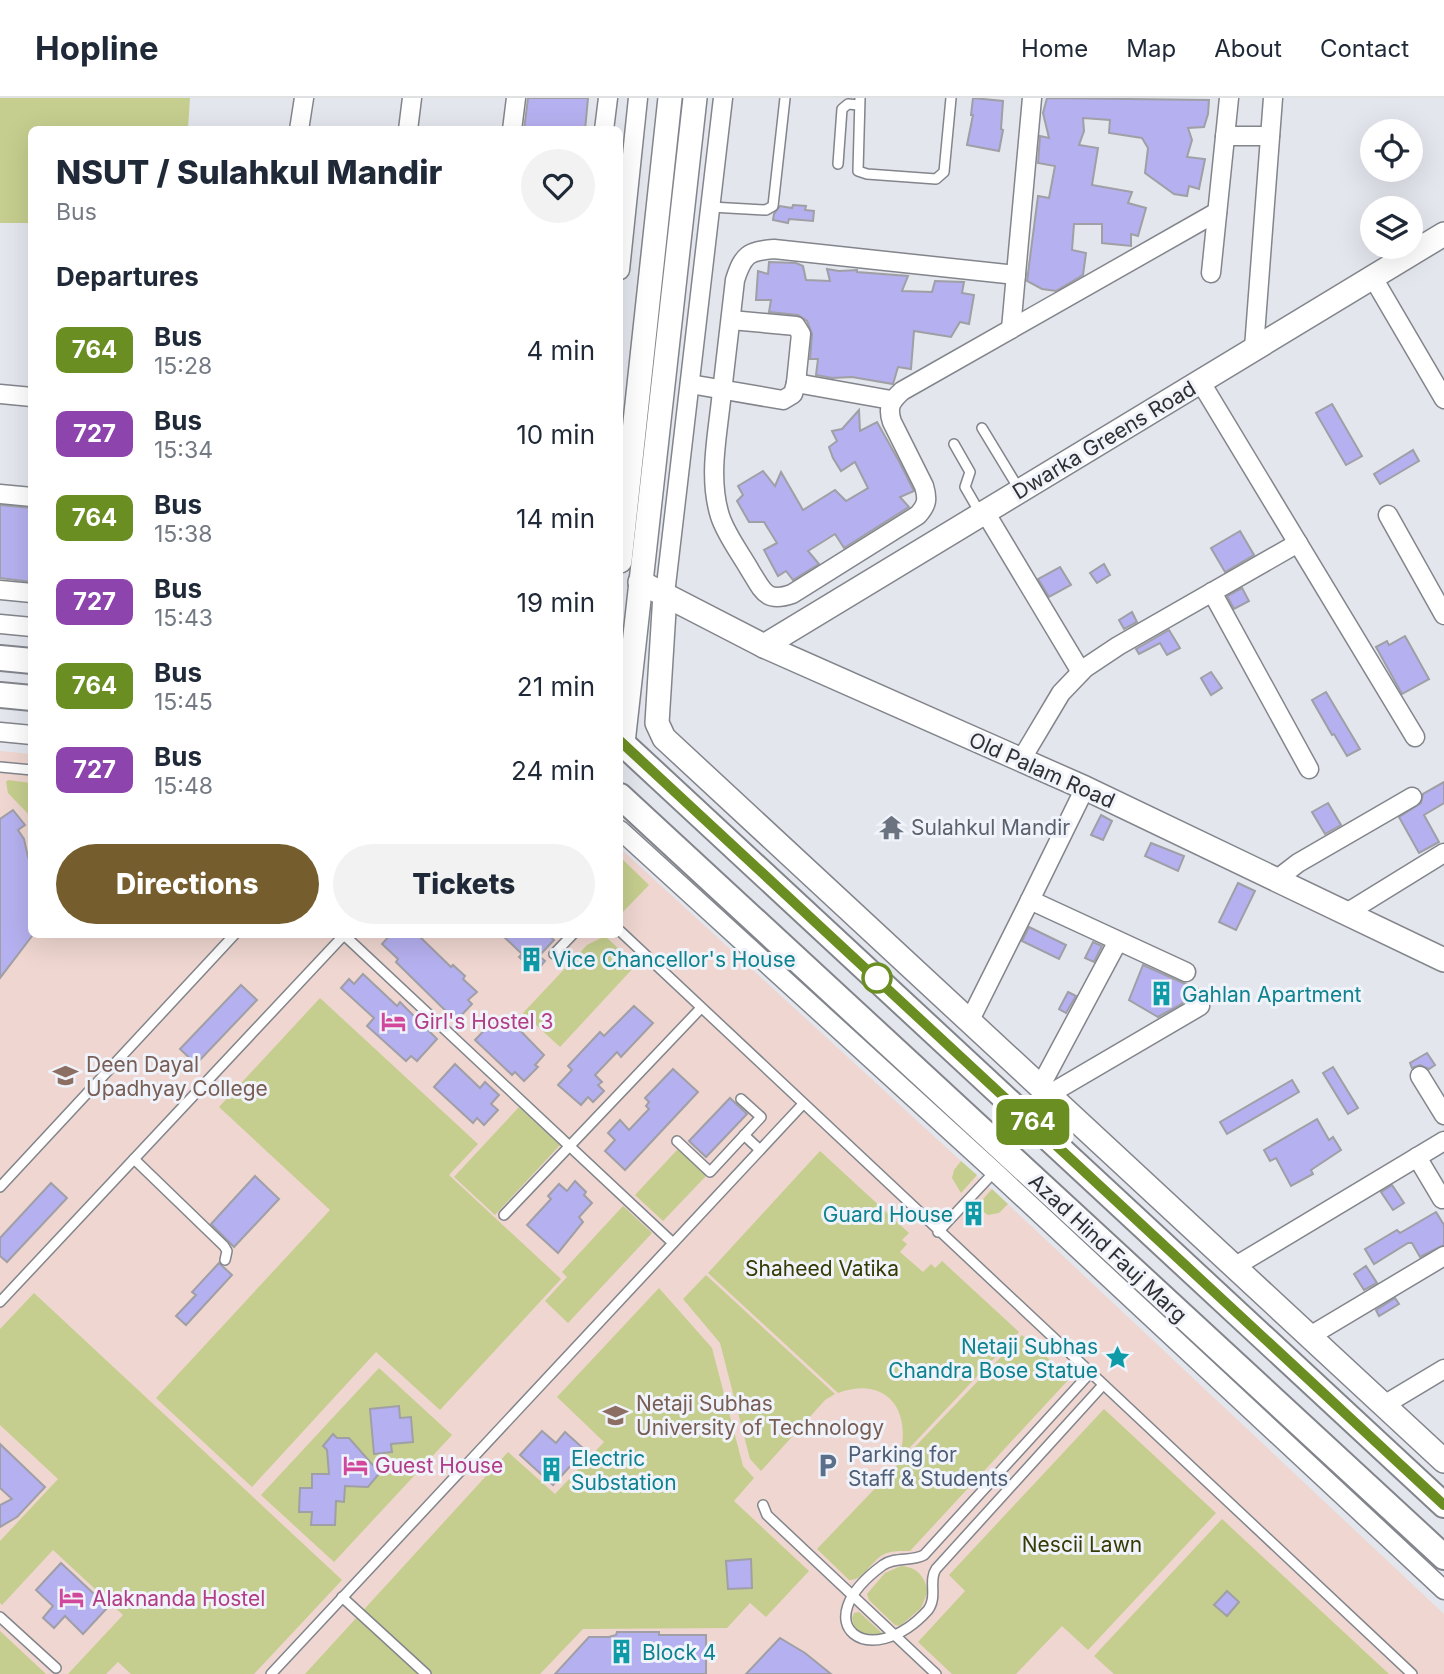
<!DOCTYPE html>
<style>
:root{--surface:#fff;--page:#f2f2f3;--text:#1f2937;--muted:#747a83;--line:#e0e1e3;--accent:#755d2e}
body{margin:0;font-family:Inter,sans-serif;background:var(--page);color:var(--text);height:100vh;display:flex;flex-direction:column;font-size:26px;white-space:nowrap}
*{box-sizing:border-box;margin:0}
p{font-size:23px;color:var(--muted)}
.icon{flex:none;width:38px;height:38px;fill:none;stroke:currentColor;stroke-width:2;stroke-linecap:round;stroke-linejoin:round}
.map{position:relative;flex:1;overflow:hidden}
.details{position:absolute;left:28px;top:28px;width:595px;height:812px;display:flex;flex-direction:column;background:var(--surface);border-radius:10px;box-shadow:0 7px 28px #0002}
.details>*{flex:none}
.badge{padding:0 14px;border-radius:10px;font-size:24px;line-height:46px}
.tools{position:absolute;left:1360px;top:21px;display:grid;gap:14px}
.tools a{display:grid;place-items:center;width:63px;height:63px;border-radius:50%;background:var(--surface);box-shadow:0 7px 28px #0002;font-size:35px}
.map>.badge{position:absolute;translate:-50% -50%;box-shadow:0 0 0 4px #fff}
h2{padding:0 28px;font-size:26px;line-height:63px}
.round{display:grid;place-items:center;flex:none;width:74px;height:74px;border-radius:37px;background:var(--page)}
.overview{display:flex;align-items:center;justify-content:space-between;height:119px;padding:0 28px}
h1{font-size:33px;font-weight:800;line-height:52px}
.cta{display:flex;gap:14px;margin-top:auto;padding:14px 28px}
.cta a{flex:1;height:80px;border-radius:42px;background:var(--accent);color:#fff;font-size:28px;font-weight:800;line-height:80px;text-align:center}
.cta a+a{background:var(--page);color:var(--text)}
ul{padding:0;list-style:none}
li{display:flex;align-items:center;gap:21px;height:84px;padding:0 28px}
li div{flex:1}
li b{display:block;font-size:26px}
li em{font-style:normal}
li .badge{min-width:77px;font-weight:700;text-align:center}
header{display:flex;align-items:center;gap:42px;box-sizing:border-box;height:98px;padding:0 35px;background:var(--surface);border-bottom:2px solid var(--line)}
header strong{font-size:33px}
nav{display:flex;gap:38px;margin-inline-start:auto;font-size:24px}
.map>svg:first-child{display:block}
</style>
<header>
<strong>Hopline</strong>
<nav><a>Home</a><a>Map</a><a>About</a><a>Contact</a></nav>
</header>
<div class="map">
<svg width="1444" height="1576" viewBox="0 0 1444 1576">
<rect width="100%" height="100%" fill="#e3e6ed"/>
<polygon fill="#efd6d0" points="0,653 31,656 32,836 620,836 620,750 1011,1109 1444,1516 1444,1576 0,1576"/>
<g fill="#c5ce8e">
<polygon points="0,0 190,0 188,31 32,32 31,125 0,125"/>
<polygon points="8,682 31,685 31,719 8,695 6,684"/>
<polygon points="620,759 649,787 620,817"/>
<polygon points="605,838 636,867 560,949 523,915 587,847"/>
<polygon points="320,900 478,1046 449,1077 561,1181 440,1312 376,1254 252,1389 156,1300 330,1112 219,1009"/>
<polygon points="519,1009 560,1047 495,1117 454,1079"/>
<polygon points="678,1051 707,1077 663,1123 635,1097"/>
<path d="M820,1053l89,82 -7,7 5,4 -7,8 23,20 8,-8 4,4 7,-7 77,71 -120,127c14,-47 -11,-84 -61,-66l-130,-120z"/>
<polygon points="961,1063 977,1077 961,1095 952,1080 954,1072"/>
<polygon points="992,1091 1008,1106 999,1115 988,1117 976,1109"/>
<polygon points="623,1108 652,1135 568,1225 545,1203 567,1179 562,1174"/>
<polygon points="706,1177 835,1296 825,1302 761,1373 750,1361 720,1245 683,1201"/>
<polygon points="659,1190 712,1250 743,1368 754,1380 734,1403 809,1473 766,1519 750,1505 727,1530 583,1531 540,1576 305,1576 508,1354 555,1396 604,1344 557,1299"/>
<polygon points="34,1195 342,1482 254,1576 131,1576 118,1564 106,1576 68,1576 123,1517 53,1452 2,1507 0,1505 0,1443 58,1381 0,1327 0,1231"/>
<path d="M1022,1237l48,43 -160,173c-10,0 -20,-1 -29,5 -11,7 -18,25 -32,24l-32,-31z"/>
<polygon points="379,1270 452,1337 334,1464 261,1397"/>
<polygon points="1104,1311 1216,1415 1088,1552 1062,1528 1016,1576 952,1576 918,1544 965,1493 949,1477"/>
<polygon points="1222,1421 1389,1576 1114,1576 1094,1558"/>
<path d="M901,1468c16,1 23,10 27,25l-7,17 -21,18 -5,-1 -26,-25 -2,-6 18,-21z"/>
<polygon points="859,1514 883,1536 879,1544 855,1532 852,1520 854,1515"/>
<polygon points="0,1533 46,1576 0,1576"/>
</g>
<g fill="#b5b0ef" stroke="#9f9fa5" stroke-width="2">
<polygon points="528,0 588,0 585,32 524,32"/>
<polygon points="973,0 1003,3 1001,31 1003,32 999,53 967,47 973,17 971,17"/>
<polygon points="1047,0 1209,2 1208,16 1204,29 1188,30 1192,42 1187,59 1205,61 1199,91 1189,88 1187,98 1174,96 1145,75 1148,50 1142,40 1109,35 1110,22 1083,20 1084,33 1079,47 1098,50 1092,87 1132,94 1128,105 1146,110 1138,138 1131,136 1131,148 1102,145 1102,126 1074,126 1072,152 1086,155 1083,177 1056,193 1042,191 1027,183 1038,98 1049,100 1055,68 1038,65 1040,38 1049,40 1043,15"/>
<polygon points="793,107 806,108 805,112 814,113 813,123 789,121 788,125 773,122 774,116 780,108 792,110"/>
<polygon points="769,164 796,165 803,168 806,182 830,183 827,171 839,173 857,172 857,174 908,178 902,193 932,194 935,183 964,184 962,195 974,197 969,226 960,224 951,239 914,233 911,271 898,269 893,286 852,279 832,280 816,277 818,261 810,261 812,236 807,223 798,217 769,214 771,202 756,202 758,173 768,176"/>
<polygon points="1332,306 1362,358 1346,367 1316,315"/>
<polygon points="859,312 860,333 877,324 900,365 914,393 900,399 909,409 844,450 835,436 808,453 819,466 793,482 786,473 778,478 764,452 777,445 764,424 749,424 737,403 743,397 738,388 763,373 775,388 781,374 803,412 835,392 846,403 868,390 855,364 841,373 833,360 829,349 837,343 832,333 842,331"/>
<polygon points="1413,352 1419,363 1380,386 1374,376"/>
<polygon points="0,407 32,410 32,484 0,480"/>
<polygon points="1240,433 1254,457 1225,474 1211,450"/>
<polygon points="1104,466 1110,477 1097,485 1090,475"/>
<polygon points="1060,469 1071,487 1049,499 1038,481"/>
<polygon points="1242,490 1249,503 1234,511 1227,498"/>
<polygon points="1132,514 1137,524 1124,531 1119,522"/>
<polygon points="1169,532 1180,550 1167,557 1160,545 1139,556 1136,551"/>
<polygon points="1405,538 1429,581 1402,596 1376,549 1387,543 1389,547"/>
<polygon points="1211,574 1222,590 1211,597 1201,580"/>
<polygon points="1326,594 1360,651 1347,658 1334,636 1332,637 1312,602"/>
<polygon points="1444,684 1444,705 1424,717 1439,744 1419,755 1399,719 1421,705 1423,696"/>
<polygon points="1328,705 1341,727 1325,736 1312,714"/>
<polygon points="13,712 25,727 18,732 24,741 28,759 32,757 32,838 0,880 0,721"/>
<polygon points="1101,717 1112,723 1103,742 1091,737"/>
<polygon points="1151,745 1184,758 1178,773 1145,758"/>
<polygon points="1238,785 1255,793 1236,832 1219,824"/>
<polygon points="1029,829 1066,847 1059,861 1022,843"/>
<polygon points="391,836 417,836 451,869 453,867 465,878 463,881 477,894 468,902 472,906 456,923 396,864 398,861 382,846"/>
<polygon points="501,836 547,836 554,842 539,858 545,863 536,874 519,859 522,856"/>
<polygon points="1093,844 1102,848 1094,864 1085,860"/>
<polygon points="1143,867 1181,884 1199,891 1180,907 1158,919 1129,902"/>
<polygon points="363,876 397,908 400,904 437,941 417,963 411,958 406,963 367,928 374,920 341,890 349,881 354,886"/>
<polygon points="241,887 257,902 196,966 180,951"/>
<polygon points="1068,894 1076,898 1066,915 1059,911"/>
<polygon points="634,908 653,925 621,959 617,954 595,977 602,984 598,987 604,993 593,1004 588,999 581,1007 558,987 572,972 568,968 600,934 604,938"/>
<polygon points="508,920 544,957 535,967 538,969 524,983 515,974 512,977 475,942 493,923 499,929"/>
<polygon points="1427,955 1435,967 1429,971 1420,967 1412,970 1410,965"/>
<polygon points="455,966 480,990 485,984 499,997 491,1006 498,1012 484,1027 477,1020 473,1025 434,989"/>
<polygon points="1333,969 1358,1010 1348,1016 1323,975"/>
<polygon points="673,971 698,994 625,1072 605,1053 615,1042 608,1035 620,1022 629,1032 649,1011 646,1008 649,1004 645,1000"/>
<polygon points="1292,982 1299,994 1227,1036 1220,1024"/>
<polygon points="730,1000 747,1016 706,1059 689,1043"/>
<polygon points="1317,1021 1329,1042 1333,1039 1341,1052 1311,1072 1313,1076 1291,1088 1276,1060 1270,1063 1264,1052"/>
<polygon points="255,1078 279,1101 234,1149 211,1126"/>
<polygon points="575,1083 586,1094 584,1097 592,1105 579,1119 583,1124 558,1155 527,1127 551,1101 548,1098 559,1086 567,1093"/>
<polygon points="51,1085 67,1100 7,1164 0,1158 0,1140"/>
<polygon points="1392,1087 1404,1105 1393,1112 1381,1094"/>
<polygon points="1436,1114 1444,1127 1444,1147 1420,1159 1412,1145 1408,1145 1374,1166 1365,1151 1397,1132 1400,1135"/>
<polygon points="219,1165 232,1177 186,1227 176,1218 196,1197 192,1194"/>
<polygon points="1366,1168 1377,1185 1364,1192 1354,1176"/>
<polygon points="1395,1200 1399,1206 1379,1218 1376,1212"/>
<polygon points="399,1308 400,1320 411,1319 413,1344 391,1346 392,1354 374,1356 370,1311"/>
<polygon points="542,1333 556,1345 565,1334 585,1352 553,1387 520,1357"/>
<polygon points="333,1336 337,1340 349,1340 378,1373 378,1377 368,1389 345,1388 344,1404 336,1403 335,1427 311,1427 312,1414 299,1414 300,1390 312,1390 312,1376 329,1376 327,1352 323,1348"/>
<polygon points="0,1346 45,1389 17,1419 0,1429 0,1407 12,1401 0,1390"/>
<polygon points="751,1461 752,1490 728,1491 726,1463"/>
<polygon points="61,1465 108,1509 83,1536 65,1518 54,1530 43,1520 53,1508 36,1492"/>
<polygon points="1227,1493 1239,1504 1227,1518 1214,1507"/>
<polygon points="617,1534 659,1534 659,1537 706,1537 706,1576 555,1576 589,1539 609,1539 616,1537"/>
<polygon points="780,1540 805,1555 831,1576 746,1576"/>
</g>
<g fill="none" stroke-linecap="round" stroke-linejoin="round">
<defs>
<g id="service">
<polyline points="860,0 858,73 867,76 936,81 944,74 951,0"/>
<polyline points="838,66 842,11 848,6 859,7"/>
<polyline points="711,109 766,112 773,108 785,0"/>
<polyline points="982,330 1019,391"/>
<polyline points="954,346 970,374 965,389 980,415"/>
<polyline points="0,669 32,672"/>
<polyline points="620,833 1412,1576"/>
<polyline points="554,856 573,836"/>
<polyline points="744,1037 760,1052"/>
<polyline points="677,1043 710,1074 761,1019 741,1001"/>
<polyline points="134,1061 224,1148 227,1153 225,1162"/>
<polyline points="0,1089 235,836"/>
<polyline points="504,1117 701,910"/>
<polyline points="938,1134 997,1071"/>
<polyline points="0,1204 344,837 673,1145"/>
<path d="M1090,1275l-166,182c-13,7 -28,1 -41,10 -81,59 -13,109 45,45 10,-14 0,-29 8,-41l167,-184"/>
<polyline points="763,1407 767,1417 936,1576"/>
<polyline points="342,1499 426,1576"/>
<polyline points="0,1519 56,1570"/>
<polyline points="271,1576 803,1006"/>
</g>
<g id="minor">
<polyline points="299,32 304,0"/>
<polyline points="408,32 412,0"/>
<polyline points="512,32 516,0"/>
<polyline points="604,32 608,0"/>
<polyline points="1225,38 1270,38"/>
<polyline points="620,172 638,0"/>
<polyline points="1211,175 1229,0"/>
<path d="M1016,177l-242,-26c-26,2 -31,6 -39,31 -5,43 -10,86 -15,129 -4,34 -11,72 0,107 6,19 21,38 31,56 12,19 15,31 41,22l126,-79c9,-10 10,-16 6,-29l-32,-64c-5,-15 -1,-21 10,-31l315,-179"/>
<polyline points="1372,178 1444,301"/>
<polyline points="731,222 796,228 801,236 796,285"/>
<polyline points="1011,231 1032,0"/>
<polyline points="1254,250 1273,0"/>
<polyline points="1200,283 1415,639"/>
<polyline points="690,286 783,302 793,296 796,285 891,302"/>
<polyline points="0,296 32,299"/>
<polyline points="0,396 32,399"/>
<polyline points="985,414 1081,574"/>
<polyline points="1388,417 1444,517"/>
<polyline points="0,492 32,495"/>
<polyline points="1212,494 1309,671"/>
<polyline points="665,496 723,0"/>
<polyline points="0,526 32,529"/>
<polyline points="0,634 32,637"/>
<polyline points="1021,662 1061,595 1085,570 1118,548 1298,445"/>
<polyline points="1085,690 1030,802 1186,874"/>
<polyline points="620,732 994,1073 1444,1492"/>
<polyline points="1276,782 1298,765 1412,699"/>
<polyline points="1345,816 1444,755"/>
<polyline points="969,924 1030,802"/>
<polyline points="1420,978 1444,1017"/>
<polyline points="1040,989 1118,843"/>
<polyline points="1048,997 1200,908"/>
<polyline points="1417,1059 1442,1101"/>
<polyline points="1234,1169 1444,1043"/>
<polyline points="1310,1238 1444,1158"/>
<polyline points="1384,1307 1444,1271"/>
</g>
<g id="tertiary">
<polyline points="620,463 670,0"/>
<polyline points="640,484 764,548 1085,690 1444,862"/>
<polyline points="665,496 657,625 664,640 1444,1363"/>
<polyline points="764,548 1444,136"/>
<polyline points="620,650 623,645 695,0"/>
</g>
<g id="secondary">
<polyline points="0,560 32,563"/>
<polyline points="0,597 32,600"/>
<polyline points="620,643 1444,1407"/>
<polyline points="620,698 1444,1459"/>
</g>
</defs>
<use href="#service" stroke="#82858b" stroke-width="12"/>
<use href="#minor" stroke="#82858b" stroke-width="21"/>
<use href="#tertiary" stroke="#82858b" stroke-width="26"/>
<use href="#secondary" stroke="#82858b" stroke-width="28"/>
<use href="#service" stroke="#fff" stroke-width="9"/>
<use href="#minor" stroke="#fff" stroke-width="18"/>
<use href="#tertiary" stroke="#fff" stroke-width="23"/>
<use href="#secondary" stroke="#fff" stroke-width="24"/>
</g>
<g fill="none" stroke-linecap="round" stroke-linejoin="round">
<defs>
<polyline id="line" points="620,643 1444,1407"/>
</defs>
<use href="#line" stroke="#fff" stroke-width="16"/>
<use href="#line" stroke="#6b8e23" stroke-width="10"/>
</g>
<defs>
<symbol id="temple-bare" viewBox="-9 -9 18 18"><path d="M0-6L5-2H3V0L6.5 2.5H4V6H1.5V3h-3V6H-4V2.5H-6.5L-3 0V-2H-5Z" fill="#6b7280" stroke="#f0f3fa" stroke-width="2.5" paint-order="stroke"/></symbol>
<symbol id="building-bare" viewBox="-9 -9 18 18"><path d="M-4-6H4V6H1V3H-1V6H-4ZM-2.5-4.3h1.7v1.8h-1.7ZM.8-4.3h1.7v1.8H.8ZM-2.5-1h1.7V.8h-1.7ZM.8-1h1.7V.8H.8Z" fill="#0f9aa8" stroke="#f0f3fa" stroke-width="2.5" paint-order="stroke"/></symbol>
<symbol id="hotel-bare" viewBox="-9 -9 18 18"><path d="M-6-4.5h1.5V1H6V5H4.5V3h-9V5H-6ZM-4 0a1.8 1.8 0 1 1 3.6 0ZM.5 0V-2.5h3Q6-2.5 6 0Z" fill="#d1479c" stroke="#f0f3fa" stroke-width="2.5" paint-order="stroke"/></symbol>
<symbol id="university-bare" viewBox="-9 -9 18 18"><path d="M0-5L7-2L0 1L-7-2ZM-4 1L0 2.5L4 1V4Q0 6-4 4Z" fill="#8d6e63" stroke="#f0f3fa" stroke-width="2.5" paint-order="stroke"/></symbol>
<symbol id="sight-bare" viewBox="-9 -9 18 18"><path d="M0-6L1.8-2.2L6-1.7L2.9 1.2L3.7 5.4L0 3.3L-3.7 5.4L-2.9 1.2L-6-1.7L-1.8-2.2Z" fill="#0f9aa8" stroke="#f0f3fa" stroke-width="2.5" paint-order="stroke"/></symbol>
<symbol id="parking-bare" viewBox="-9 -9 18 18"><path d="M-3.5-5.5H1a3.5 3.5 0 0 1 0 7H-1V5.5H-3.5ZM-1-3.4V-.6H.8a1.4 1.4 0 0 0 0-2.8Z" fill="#5c6f8a" stroke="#f0f3fa" stroke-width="2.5" paint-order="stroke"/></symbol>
</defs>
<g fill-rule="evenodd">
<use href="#temple-bare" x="874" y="712" width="35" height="35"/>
<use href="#building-bare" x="514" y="844" width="35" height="35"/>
<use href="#building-bare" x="1144" y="878" width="35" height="35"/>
<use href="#hotel-bare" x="376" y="906" width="35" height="35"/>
<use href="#university-bare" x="48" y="960" width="35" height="35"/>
<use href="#building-bare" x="956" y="1098" width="35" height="35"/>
<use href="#sight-bare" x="1100" y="1242" width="35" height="35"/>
<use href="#university-bare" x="598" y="1300" width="35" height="35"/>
<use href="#hotel-bare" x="338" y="1350" width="35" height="35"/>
<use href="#parking-bare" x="810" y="1350" width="35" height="35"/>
<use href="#building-bare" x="534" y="1354" width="35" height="35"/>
<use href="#hotel-bare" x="54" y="1482" width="35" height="35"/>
<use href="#building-bare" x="604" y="1536" width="35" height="35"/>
</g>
<circle fill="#fff" stroke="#6b8e23" stroke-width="3.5" cx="877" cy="880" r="14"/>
<g text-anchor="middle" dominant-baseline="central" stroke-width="6" stroke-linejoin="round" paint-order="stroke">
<g font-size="21" fill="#2f3033" stroke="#f0f3fa">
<text transform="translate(1104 342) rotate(-31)">Dwarka Greens Road</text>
<text transform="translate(1042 672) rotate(24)">Old Palam Road</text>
<text transform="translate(1108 1150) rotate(43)">Azad Hind Fauj Marg</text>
</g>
<g font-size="21" fill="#5b616d" stroke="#f0f3fa" text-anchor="start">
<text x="911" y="729">Sulahkul Mandir</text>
</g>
<g font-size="21" fill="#0d838f" stroke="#f0f3fa" text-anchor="start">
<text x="552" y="861">Vice Chancellor's House</text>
<text x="1182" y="896">Gahlan Apartment</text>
<text x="953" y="1116" text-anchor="end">Guard House</text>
<text x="1098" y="1248" text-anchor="end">Netaji Subhas<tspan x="1098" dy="24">Chandra Bose Statue</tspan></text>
<text x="571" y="1360">Electric<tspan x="571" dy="24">Substation</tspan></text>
<text x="642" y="1554">Block 4</text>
</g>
<g font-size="21" fill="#b23c85" stroke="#f0f3fa" text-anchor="start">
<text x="414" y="923">Girl's Hostel 3</text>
<text x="375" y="1367">Guest House</text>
<text x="92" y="1500">Alaknanda Hostel</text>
</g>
<g font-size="21" fill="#785e54" stroke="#f0f3fa" text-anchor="start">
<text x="86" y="966">Deen Dayal<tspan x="86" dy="24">Upadhyay College</tspan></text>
<text x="636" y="1305">Netaji Subhas<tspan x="636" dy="24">University of Technology</tspan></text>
</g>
<g font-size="21" fill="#363b05" stroke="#f0f3fa">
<text x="822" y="1170">Shaheed Vatika</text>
<text x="1082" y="1446">Nescii Lawn</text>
</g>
<g font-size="21" fill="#4e5e75" stroke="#f0f3fa" text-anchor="start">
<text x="848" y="1356">Parking for<tspan x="848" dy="24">Staff &amp; Students</tspan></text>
</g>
</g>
</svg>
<div class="tools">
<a><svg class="icon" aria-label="locate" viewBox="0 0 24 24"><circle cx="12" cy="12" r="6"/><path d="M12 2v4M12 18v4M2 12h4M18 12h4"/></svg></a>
<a><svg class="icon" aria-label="layers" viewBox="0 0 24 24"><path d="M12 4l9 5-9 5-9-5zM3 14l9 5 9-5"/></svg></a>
</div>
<b class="badge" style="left:1033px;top:1024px;background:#6b8e23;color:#fff">764</b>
<section class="details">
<div class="overview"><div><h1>NSUT / Sulahkul Mandir</h1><p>Bus</p></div><a class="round"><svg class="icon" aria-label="heart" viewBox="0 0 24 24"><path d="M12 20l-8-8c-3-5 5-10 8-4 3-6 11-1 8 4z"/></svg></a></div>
<h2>Departures</h2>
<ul>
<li><span class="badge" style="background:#6b8e23;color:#fff">764</span><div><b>Bus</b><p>15:28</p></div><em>4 min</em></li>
<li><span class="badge" style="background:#8e44ad;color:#fff">727</span><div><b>Bus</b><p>15:34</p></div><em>10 min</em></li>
<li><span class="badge" style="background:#6b8e23;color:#fff">764</span><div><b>Bus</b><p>15:38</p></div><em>14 min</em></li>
<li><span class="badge" style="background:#8e44ad;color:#fff">727</span><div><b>Bus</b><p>15:43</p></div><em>19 min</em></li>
<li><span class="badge" style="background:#6b8e23;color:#fff">764</span><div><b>Bus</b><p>15:45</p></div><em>21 min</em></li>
<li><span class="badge" style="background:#8e44ad;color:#fff">727</span><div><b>Bus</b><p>15:48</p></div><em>24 min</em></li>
</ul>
<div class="cta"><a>Directions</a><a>Tickets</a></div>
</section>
</div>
